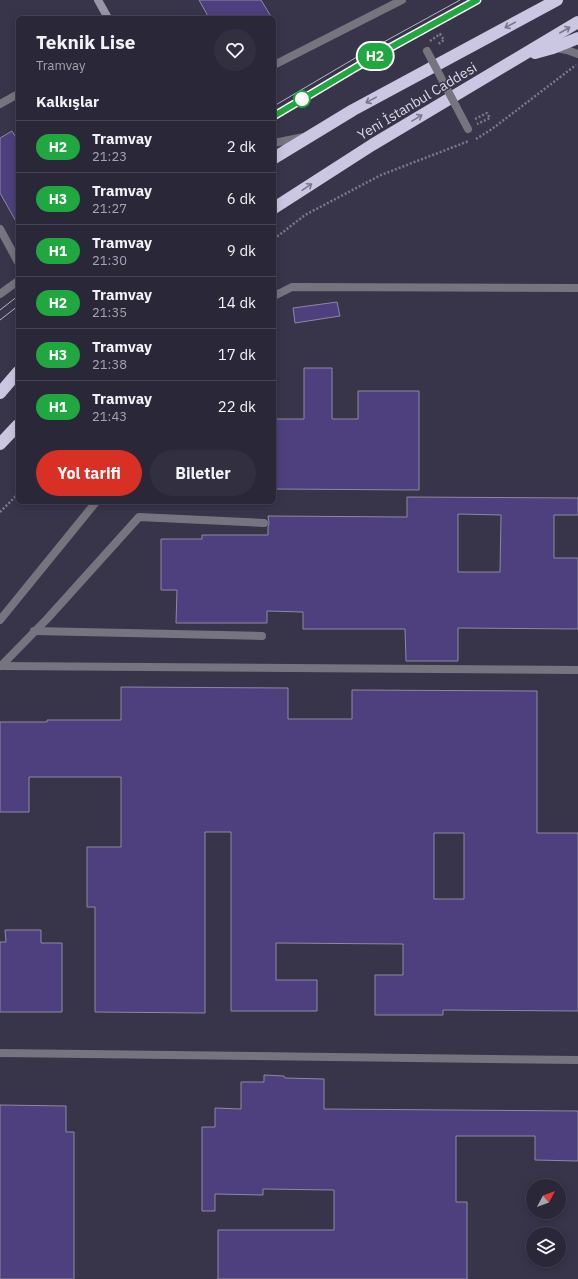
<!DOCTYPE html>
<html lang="tr">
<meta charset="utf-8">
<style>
:root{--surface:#2a2738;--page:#322f40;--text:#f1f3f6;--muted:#a5a5ae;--line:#464453;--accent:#d93025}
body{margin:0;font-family:"IBM Plex Sans",sans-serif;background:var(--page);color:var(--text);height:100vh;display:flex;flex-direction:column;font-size:15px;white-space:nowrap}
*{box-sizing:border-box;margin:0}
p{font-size:13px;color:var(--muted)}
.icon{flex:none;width:22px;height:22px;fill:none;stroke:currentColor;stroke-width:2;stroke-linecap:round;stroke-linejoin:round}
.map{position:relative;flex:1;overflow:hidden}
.details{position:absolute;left:16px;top:16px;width:260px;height:488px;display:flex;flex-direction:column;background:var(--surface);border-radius:6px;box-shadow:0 2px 10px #0003,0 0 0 1px var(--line)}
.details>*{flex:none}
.badge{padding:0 8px;border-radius:13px;font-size:14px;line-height:26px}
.needle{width:26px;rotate:49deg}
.fabs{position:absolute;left:526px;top:1179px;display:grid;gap:8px}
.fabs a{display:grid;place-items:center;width:40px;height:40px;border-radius:50%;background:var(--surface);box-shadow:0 2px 10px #0003,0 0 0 1px var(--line);font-size:20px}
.map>.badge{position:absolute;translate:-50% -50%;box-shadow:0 0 0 2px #fff}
h2{padding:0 20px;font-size:15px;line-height:36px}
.round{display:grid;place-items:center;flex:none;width:42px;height:42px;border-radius:21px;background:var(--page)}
.head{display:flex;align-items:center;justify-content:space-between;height:68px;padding:0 20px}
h1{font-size:19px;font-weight:700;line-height:30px}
.cta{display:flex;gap:8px;margin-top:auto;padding:8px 20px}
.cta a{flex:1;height:46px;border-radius:24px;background:var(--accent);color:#fff;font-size:16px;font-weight:700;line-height:46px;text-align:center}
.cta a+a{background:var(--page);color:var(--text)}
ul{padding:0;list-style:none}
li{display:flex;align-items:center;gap:12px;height:52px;padding:0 20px;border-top:1px solid var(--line)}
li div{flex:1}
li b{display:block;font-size:15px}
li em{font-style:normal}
li .badge{min-width:44px;font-weight:700;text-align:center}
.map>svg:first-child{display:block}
</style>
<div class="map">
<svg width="578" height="1279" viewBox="0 0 578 1279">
<rect width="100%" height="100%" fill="#38344a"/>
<g fill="#4e407f" stroke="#8c89a2" fill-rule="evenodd">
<polygon points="199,0 261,0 272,18 209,18"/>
<polygon points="12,131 18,141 18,225 0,193 0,138"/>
<polygon points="337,302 340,316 295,323 293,308"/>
<polygon points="304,368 332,368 332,419 358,419 358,391 419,391 419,490 274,489 274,419 304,419"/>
<path d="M407,497l171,1v17h-24v43h24v71l-120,-1v33h-52l-1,-32h-102v-17l-36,-1v12h-91l1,-33h-16v-51h41v-4h66v-8l1,-4 -1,-7 139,1zM458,514l43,1 -1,57h-42z"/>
<path d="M121,687l167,1v31h64v-29l185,1v142h41v178l-135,-1v5h-68v-40h28v-31l-127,-1v37h41v31h-86v-179h-26v181l-110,-1v-105h-8v-60h34v-70h-92v35h-29v-90h47v-2h74zM434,833h30v66h-30z"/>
<polygon points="5,930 41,930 41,943 62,943 62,1012 0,1012 0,942 6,942"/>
<polygon points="264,1075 284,1076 285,1078 324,1079 324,1109 578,1111 578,1161 535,1160 535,1136 456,1136 456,1202 467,1202 467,1279 218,1279 218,1230 334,1230 334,1190 263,1189 263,1195 215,1194 215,1211 202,1211 202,1127 215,1127 215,1108 241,1109 241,1082 264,1082"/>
<polygon points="0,1105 66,1106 66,1132 74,1132 74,1279 0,1279"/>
</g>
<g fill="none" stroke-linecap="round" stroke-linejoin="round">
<g stroke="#7a788a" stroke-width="2.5" stroke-dasharray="2 2" stroke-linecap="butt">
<polyline points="430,41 440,34 444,40 437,45"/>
<polyline points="475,119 487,113 490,118 477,124"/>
<polyline points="476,139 492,129 576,65"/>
<polyline points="274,239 305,215 381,175 469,141"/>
<polyline points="0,512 18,494"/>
</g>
<g stroke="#76757f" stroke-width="8">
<polyline points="556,48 567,50 578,54"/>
<polyline points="274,65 402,0"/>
<polyline points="0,104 18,94"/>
<polyline points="274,143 304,137"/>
<polyline points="0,229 18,262"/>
<polyline points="0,294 18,281"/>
<polyline points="274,296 292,287 578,288"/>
<polyline points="0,620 96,502"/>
<polyline points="34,631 262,636"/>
<polyline points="0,666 578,670"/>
<polyline points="1,666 47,619 139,517 264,523"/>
<polyline points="0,1053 578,1060"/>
</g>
<polyline stroke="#9896a7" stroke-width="8" points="98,0 108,18"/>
<g stroke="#cbc7e2" stroke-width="12">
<polyline points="535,53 553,48 578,38"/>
<polyline points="274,158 353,110 557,0"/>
<polyline points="274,208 372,145 578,22"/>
<polyline points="0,393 18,372"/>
<polyline points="0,444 18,425"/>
</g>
<g stroke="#b7b5c4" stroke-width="1">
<polyline points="274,106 362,54 460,0"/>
<polyline points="274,116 383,52 477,0"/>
<polyline points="0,310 18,296"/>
<polyline points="0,320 18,306"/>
</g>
<polyline stroke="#76757f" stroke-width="8" points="427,51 468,129"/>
</g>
<defs><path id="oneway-shaft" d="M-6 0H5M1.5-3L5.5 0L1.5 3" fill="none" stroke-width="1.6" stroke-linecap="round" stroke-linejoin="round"/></defs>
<g stroke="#7a768e">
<use href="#oneway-shaft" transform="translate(510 25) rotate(152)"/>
<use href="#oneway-shaft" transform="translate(565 30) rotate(-30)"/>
<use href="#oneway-shaft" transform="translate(371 100) rotate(151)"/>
<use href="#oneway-shaft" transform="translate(417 118) rotate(-31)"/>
<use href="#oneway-shaft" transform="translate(307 187) rotate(-34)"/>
</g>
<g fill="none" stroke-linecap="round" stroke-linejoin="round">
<defs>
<polyline id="line" points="274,116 375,56 477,0"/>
</defs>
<use href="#line" stroke="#fff" stroke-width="9"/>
<use href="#line" stroke="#21a73f" stroke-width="6"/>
</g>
<circle fill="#fff" stroke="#21a73f" stroke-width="2" cx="302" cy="99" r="8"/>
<g text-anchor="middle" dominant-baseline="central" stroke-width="3" stroke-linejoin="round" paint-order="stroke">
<g font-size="14" fill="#dcdbe8" stroke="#38344a">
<text transform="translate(417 101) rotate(-31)">Yeni İstanbul Caddesi</text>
</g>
</g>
</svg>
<div class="fabs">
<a><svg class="needle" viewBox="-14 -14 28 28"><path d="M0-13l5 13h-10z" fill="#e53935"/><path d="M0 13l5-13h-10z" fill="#a5a5ae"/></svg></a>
<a><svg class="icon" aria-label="layers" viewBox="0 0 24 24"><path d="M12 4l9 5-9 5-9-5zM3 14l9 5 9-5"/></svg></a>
</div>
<b class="badge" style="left:375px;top:56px;background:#21a73f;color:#fff">H2</b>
<section class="details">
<div class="head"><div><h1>Teknik Lise</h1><p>Tramvay</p></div><a class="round"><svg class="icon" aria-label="heart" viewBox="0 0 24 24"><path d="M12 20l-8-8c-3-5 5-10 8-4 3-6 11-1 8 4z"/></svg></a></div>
<h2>Kalkışlar</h2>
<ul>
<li><span class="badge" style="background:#21a73f;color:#fff">H2</span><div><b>Tramvay</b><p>21:23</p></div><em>2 dk</em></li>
<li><span class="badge" style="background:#21a73f;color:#fff">H3</span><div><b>Tramvay</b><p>21:27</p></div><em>6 dk</em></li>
<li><span class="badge" style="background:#21a73f;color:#fff">H1</span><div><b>Tramvay</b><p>21:30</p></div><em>9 dk</em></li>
<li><span class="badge" style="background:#21a73f;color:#fff">H2</span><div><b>Tramvay</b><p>21:35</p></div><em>14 dk</em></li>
<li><span class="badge" style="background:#21a73f;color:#fff">H3</span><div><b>Tramvay</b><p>21:38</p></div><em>17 dk</em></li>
<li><span class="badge" style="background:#21a73f;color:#fff">H1</span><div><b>Tramvay</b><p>21:43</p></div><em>22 dk</em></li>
</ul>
<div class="cta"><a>Yol tarifi</a><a>Biletler</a></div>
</section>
</div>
